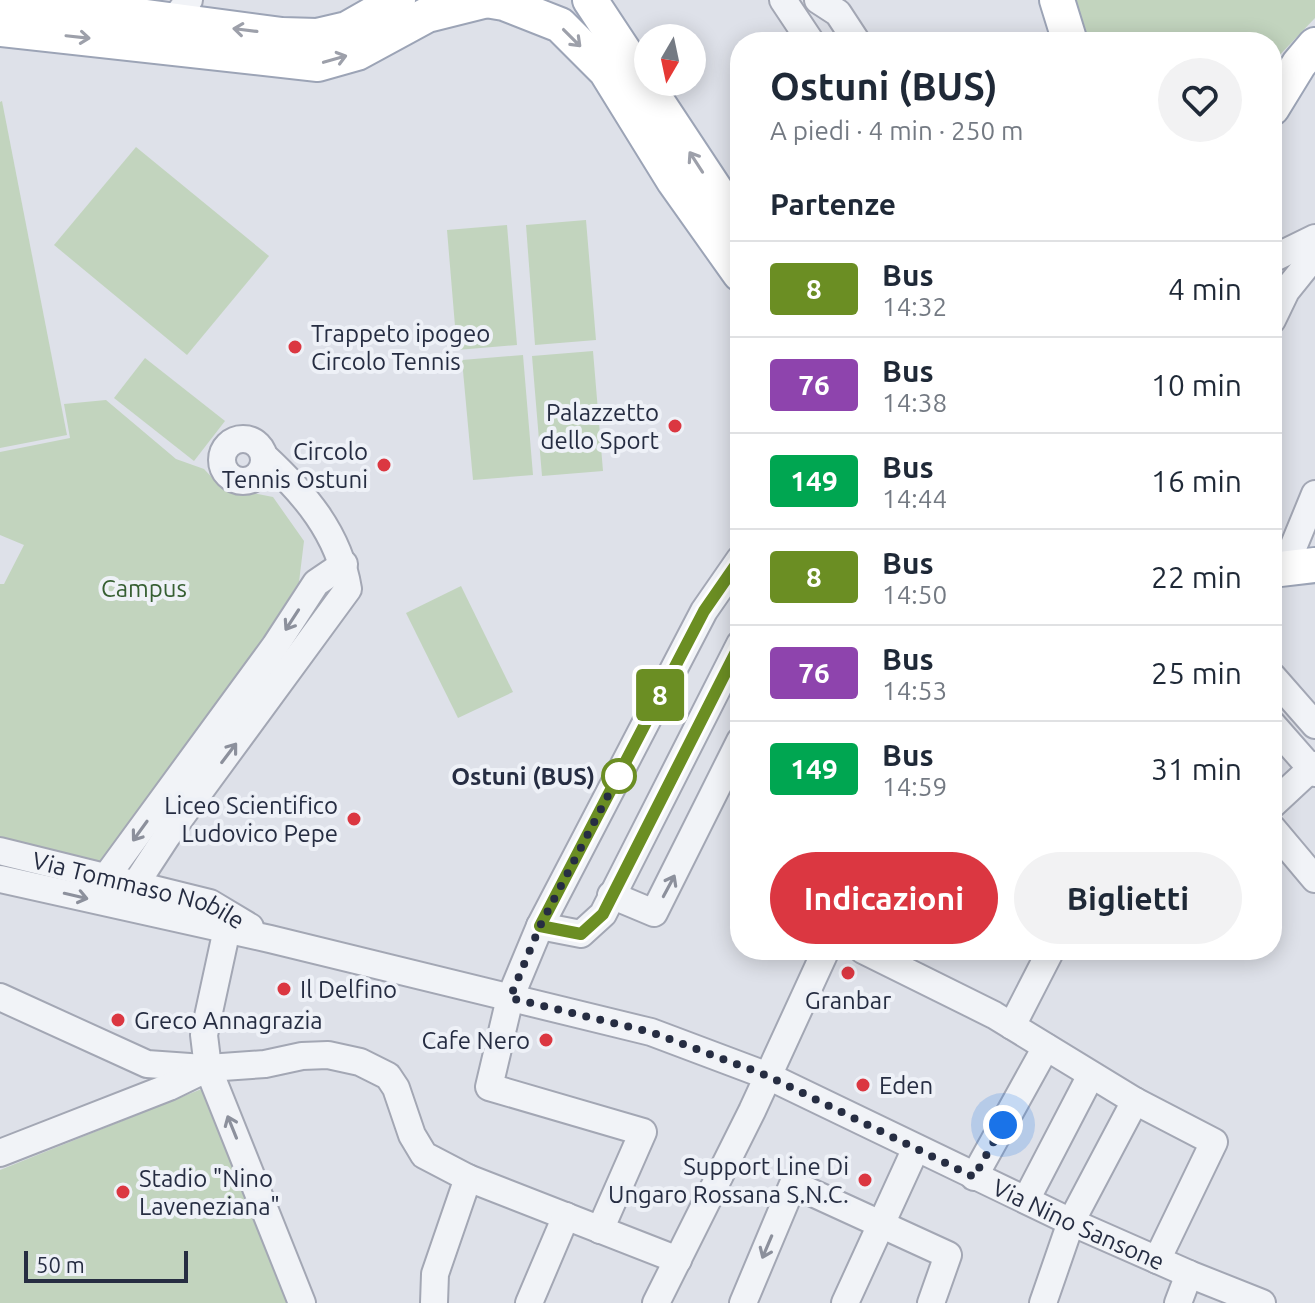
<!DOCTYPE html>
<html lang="it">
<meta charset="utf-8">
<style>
:root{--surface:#fff;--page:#f2f2f3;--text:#1f2937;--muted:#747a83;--line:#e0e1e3;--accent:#db3741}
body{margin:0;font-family:Ubuntu,sans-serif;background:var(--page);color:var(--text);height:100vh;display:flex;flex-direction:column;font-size:30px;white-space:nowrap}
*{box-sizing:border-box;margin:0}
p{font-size:26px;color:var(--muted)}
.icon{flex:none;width:44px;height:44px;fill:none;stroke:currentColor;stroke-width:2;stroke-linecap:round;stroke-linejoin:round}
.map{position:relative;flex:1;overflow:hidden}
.details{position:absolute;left:730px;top:32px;width:552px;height:928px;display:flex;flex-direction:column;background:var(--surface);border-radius:32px;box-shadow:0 4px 20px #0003}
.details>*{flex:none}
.badge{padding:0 16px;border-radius:6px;font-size:28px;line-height:52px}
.needle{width:52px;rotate:189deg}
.tools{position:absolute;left:634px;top:24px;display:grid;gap:16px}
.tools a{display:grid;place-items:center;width:72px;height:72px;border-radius:50%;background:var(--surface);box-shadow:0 4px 20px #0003;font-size:40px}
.scale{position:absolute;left:24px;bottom:20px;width:164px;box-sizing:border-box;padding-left:8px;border:4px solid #262d42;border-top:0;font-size:22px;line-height:28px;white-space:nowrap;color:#262d42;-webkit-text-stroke:6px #eef1f7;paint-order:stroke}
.you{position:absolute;width:40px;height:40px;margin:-20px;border:6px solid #fff;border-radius:50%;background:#1a73e8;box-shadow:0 0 0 12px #1a73e833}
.map>.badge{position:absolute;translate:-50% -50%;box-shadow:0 0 0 4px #fff}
h2{padding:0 40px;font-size:30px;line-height:72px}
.round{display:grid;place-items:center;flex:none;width:84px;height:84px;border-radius:42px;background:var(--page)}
.overview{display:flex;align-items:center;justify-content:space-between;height:136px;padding:0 40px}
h1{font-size:38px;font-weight:600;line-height:60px}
.cta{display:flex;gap:16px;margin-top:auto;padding:16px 40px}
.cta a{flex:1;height:92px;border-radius:48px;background:var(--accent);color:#fff;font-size:32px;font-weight:600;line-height:92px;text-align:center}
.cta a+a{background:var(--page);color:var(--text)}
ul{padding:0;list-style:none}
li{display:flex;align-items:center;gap:24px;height:96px;padding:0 40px;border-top:2px solid var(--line)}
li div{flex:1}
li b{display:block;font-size:30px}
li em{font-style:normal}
li .badge{min-width:88px;font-weight:700;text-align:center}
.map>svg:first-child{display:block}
</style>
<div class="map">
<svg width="1315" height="1303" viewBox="0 0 1315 1303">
<rect width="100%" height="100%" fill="#dee1e9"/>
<g fill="#c2d4be">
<polygon points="1068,0 1315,0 1315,18 1272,63 1272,42 1093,42 1073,15"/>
<polygon points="2,101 67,435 0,448 0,102"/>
<polygon points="136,147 269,256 187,355 54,245"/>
<polygon points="586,220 596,340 535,345 526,225"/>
<polygon points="507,225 517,345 457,350 447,230"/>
<polygon points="593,351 603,471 542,476 532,356"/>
<polygon points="523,355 533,475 473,480 462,360"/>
<polygon points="145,358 225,421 194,461 114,398"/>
<polygon points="106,400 176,459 204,469 221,487 273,497 304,541 299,582 260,643 118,848 101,866 0,840 0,584 4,584 24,545 0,535 0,452 70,438 64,404"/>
<polygon points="461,586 513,692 458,718 406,613"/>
<polygon points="204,1088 291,1303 0,1303 0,1170"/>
</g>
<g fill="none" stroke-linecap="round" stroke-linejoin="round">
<defs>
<g id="minor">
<polyline points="783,0 811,42"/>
<polyline points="818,0 838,13 857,42"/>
<polyline points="173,21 189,0"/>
<polyline points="1272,259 1315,238"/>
<polyline points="1272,320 1286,291 1315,255"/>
<circle cx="243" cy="460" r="21"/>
<polyline points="1292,550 1315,494"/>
<polyline points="1272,676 1315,725"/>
<polyline points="1272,724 1315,773"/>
<polyline points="1272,805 1315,765"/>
<polyline points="1272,828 1315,879"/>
<path id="s1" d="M0,851l210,52 40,24"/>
<polyline points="106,877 275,646 316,583 344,564"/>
<path id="s2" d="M0,879l270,60 381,93 117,44 303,146 118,52 73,29"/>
<path d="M135,885l32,-49 181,-247c-9,-56 -44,-96 -84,-133"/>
<polyline points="611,895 654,913 740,741"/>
<polyline points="540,926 581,934 603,914 740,644"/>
<polyline points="227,929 204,1035 208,1068 302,1303"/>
<polyline points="863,950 994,1015 1135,1101 1214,1142 1157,1260"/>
<polyline points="0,997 147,1064 204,1068"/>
<polyline points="1012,1026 1051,950"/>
<polyline points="0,1153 169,1087 208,1068 265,1064 302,1056 328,1055 360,1062 388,1076 396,1088 412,1135 424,1155 468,1178 678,1260"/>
<polyline points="974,1177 1046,1047"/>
<polyline points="1026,1200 1091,1075"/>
<polyline points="600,1230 643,1132 489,1087 510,998 540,926 704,611 740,559"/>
<polyline points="434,1303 435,1274 468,1178"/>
<polyline points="529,1303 566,1216"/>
<polyline points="656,1303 752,1111 826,950"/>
<polyline points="743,1303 793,1184 948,1255 931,1303"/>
<polyline points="845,1303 916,1148"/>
<polyline points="1043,1303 1071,1222 1135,1101"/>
<polyline points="1178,1303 1189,1274"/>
</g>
<g id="major">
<polyline points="486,0 504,3 560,25 606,71 674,181 740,274"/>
<polyline points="590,0 740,227"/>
<polyline points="1057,0 1070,42"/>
<polyline points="0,4 93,10 282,35 317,36 347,29 398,0"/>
<polyline points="0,29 318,64 357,53 427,15 487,0"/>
<polyline points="1272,108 1299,64 1315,45"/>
<polyline points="1272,570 1315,565"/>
</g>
</defs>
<use href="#minor" stroke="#a3a7b4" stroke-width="30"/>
<use href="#major" stroke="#9ca4b6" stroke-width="38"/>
<use href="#minor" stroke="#f1f3f7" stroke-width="26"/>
<use href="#major" stroke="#fff" stroke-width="34"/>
</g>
<defs><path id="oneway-shaft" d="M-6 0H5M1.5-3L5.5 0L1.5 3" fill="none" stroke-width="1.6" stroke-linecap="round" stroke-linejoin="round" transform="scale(2)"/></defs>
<g stroke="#9da0aa">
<use href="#oneway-shaft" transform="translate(245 30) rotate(-173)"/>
<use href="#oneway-shaft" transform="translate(78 37) rotate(6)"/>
<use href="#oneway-shaft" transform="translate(572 38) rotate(45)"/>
<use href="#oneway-shaft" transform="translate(335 59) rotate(-16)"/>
<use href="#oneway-shaft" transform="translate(696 162) rotate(-123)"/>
</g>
<g stroke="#8c909c">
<use href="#oneway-shaft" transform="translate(292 620) rotate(123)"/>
<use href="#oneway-shaft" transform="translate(229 753) rotate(-53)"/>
<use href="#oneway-shaft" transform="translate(140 831) rotate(126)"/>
<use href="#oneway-shaft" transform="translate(669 886) rotate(-62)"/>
<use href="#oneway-shaft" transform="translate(76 896) rotate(13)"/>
<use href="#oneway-shaft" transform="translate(232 1127) rotate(-112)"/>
<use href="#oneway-shaft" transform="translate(767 1247) rotate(113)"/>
</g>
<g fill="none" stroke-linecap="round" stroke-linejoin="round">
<defs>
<polyline id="line" points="740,559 704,611 540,926 581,934 603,914 740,644"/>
</defs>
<use href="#line" stroke="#fff" stroke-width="18"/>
<use href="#line" stroke="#6b8e23" stroke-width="12"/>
<polyline stroke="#262d42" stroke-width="8" stroke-dasharray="0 14.4" points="619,776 623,767 540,926 510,998 651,1032 768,1076 974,1177 1003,1125"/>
</g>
<g fill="#db3741" stroke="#eef1f7" stroke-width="3">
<circle cx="295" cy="347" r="8"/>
<circle cx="675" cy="426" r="8"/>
<circle cx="384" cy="465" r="8"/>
<circle cx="354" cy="819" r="8"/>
<circle cx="848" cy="973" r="8"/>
<circle cx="284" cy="989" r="8"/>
<circle cx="118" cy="1020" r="8"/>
<circle cx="546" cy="1040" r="8"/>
<circle cx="863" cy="1085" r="8"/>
<circle cx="865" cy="1180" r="8"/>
<circle cx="123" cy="1192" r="8"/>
</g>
<circle fill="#fff" stroke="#6b8e23" stroke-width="4" cx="619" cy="776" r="16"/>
<g text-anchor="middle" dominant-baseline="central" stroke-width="8" stroke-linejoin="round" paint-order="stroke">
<g font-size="24" fill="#262d42" stroke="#eef1f7" text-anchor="start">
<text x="311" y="333">Trappeto ipogeo<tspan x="311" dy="28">Circolo Tennis</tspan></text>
<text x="659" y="412" text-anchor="end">Palazzetto<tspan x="659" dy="28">dello Sport</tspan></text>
<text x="368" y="451" text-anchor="end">Circolo<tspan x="368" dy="28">Tennis Ostuni</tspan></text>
<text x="338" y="805" text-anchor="end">Liceo Scientifico<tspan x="338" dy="28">Ludovico Pepe</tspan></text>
<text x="300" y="989">Il Delfino</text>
<text x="848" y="1000" text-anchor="middle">Granbar</text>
<text x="134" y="1020">Greco Annagrazia</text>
<text x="530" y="1040" text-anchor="end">Cafe Nero</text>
<text x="879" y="1085">Eden</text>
<text x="849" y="1166" text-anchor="end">Support Line Di<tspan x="849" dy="28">Ungaro Rossana S.N.C.</tspan></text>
<text x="139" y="1178">Stadio "Nino<tspan x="139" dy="28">Laveneziana"</tspan></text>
</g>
<g font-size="24" fill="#365f32" stroke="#eef1f7">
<text x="144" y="588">Campus</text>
</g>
<g font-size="24" font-weight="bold" fill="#262d42" stroke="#eef1f7" text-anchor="end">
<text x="595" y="776">Ostuni (BUS)</text>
</g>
<g font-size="24" fill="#262d42" stroke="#eef1f7">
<text stroke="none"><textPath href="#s1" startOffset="144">Via Tommaso Nobile</textPath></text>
<text stroke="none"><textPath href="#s2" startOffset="1138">Via Nino Sansone</textPath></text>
</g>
</g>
</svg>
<div class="tools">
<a><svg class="needle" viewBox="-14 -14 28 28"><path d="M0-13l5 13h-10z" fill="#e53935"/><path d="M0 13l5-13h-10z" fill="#747a83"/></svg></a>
</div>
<div class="scale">50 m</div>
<div class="you" style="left:1003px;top:1125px"></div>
<b class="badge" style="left:660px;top:695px;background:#6b8e23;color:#fff">8</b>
<section class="details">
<div class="overview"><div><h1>Ostuni (BUS)</h1><p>A piedi · 4 min · 250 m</p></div><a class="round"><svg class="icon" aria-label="heart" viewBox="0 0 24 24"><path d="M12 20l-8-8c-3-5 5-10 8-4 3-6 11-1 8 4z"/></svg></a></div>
<h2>Partenze</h2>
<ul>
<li><span class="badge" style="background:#6b8e23;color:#fff">8</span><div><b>Bus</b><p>14:32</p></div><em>4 min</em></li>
<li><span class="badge" style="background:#8e44ad;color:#fff">76</span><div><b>Bus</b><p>14:38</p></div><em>10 min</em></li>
<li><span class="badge" style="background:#00a651;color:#fff">149</span><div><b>Bus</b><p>14:44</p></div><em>16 min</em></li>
<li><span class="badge" style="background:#6b8e23;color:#fff">8</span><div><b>Bus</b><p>14:50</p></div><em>22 min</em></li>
<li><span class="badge" style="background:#8e44ad;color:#fff">76</span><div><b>Bus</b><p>14:53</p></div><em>25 min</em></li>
<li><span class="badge" style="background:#00a651;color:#fff">149</span><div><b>Bus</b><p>14:59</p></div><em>31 min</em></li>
</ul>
<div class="cta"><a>Indicazioni</a><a>Biglietti</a></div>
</section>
</div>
